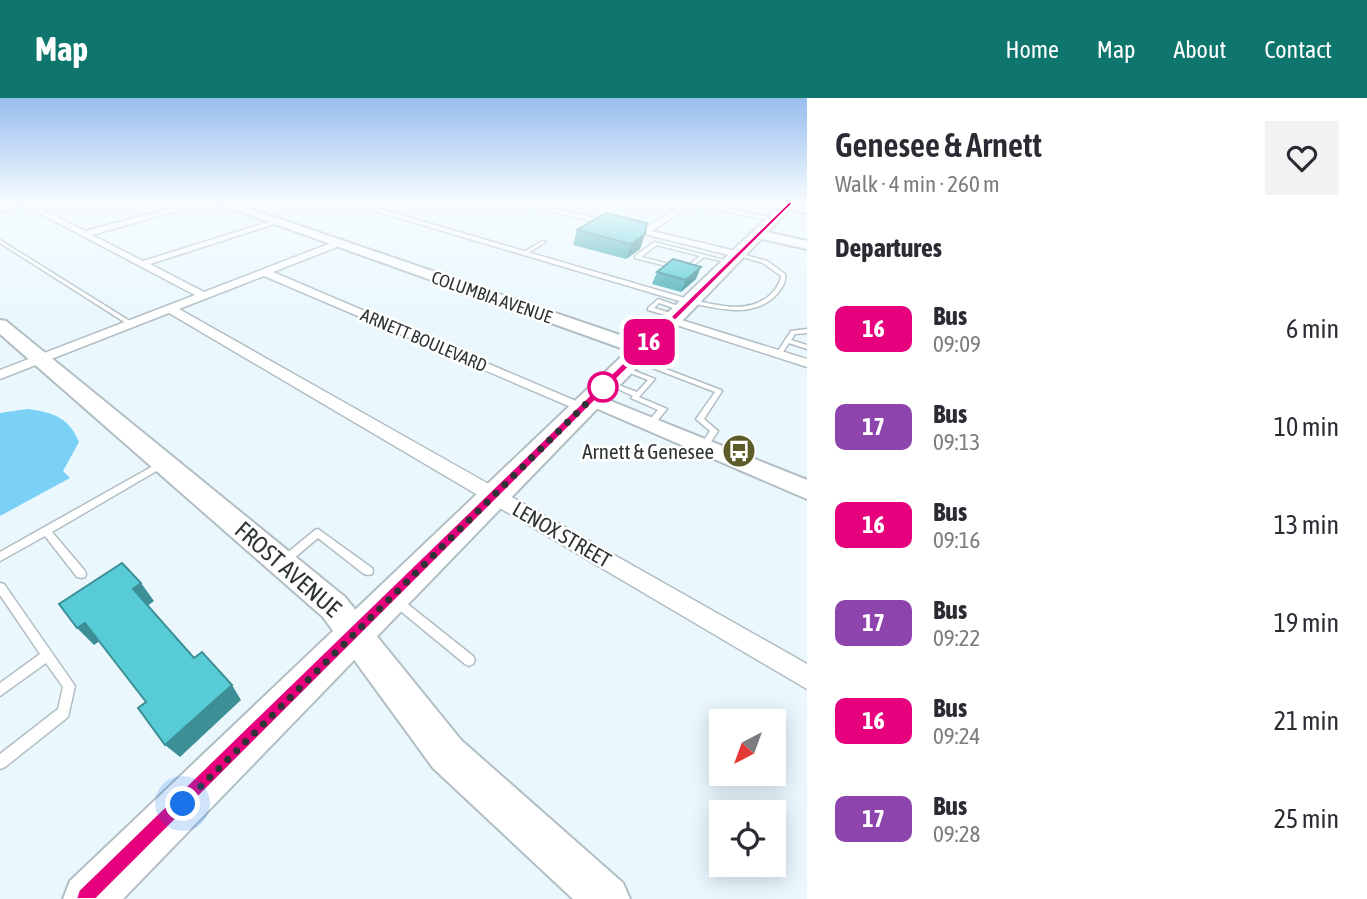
<!DOCTYPE html>
<meta charset="utf-8">
<style>
:root{--surface:#fff;--page:#f2f2f3;--text:#2b2b33;--muted:#7c7c81;--accent:#0f766e}
body{margin:0;font-family:"Asap Condensed",sans-serif;background:var(--page);color:var(--text);height:100vh;display:flex;flex-direction:column;font-size:26px;white-space:nowrap}
*{box-sizing:border-box;margin:0}
p{font-size:23px;color:var(--muted)}
.icon{flex:none;width:38px;height:38px;fill:none;stroke:currentColor;stroke-width:2;stroke-linecap:round;stroke-linejoin:round}
.map{position:relative;flex:1;overflow:hidden}
.drawer{display:flex;flex-direction:column;background:var(--surface);width:560px}
.drawer>*{flex:none}
.badge{padding:0 14px;border-radius:10px;font-size:24px;line-height:46px}
.needle{width:46px;rotate:221deg}
.fabs{position:absolute;left:709px;top:611px;display:grid;gap:14px}
.fabs a{display:grid;place-items:center;width:77px;height:77px;border-radius:0px;background:var(--surface);box-shadow:0 4px 18px #0003;font-size:35px}
.you{position:absolute;width:35px;height:35px;margin:-18px;border:5px solid #fff;border-radius:50%;background:#1a73e8;box-shadow:0 0 0 10px #1a73e833}
.map>.badge{position:absolute;translate:-50% -50%;box-shadow:0 0 0 4px #fff}
h2{padding:0 28px;font-size:26px;line-height:63px}
.round{display:grid;place-items:center;flex:none;width:74px;height:74px;border-radius:0px;background:var(--page)}
.headline{display:flex;align-items:center;justify-content:space-between;height:119px;padding:0 28px}
h1{font-size:33px;font-weight:600;line-height:52px}
ul{padding:0;list-style:none}
li{display:flex;align-items:center;gap:21px;height:98px;padding:0 28px}
li div{flex:1}
li b{display:block;font-size:26px}
li em{font-style:normal}
li .badge{min-width:77px;font-weight:700;text-align:center}
header{display:flex;align-items:center;gap:42px;box-sizing:border-box;height:98px;padding:0 35px;background:var(--accent);color:#fff}
header strong{font-size:33px}
nav{display:flex;gap:38px;margin-inline-start:auto;font-size:24px}
main{display:flex;flex:1;min-height:0}
.map>svg:first-child{display:block}
</style>
<header>
<strong>Map</strong>
<nav><a>Home</a><a>Map</a><a>About</a><a>Contact</a></nav>
</header>
<main>
<div class="map">
<svg width="807" height="801" viewBox="0 0 807 801">
<rect width="100%" height="100%" fill="#eaf8fe"/>
<path fill="#7bd1f5" d="M27,311c25,3 42,8 52,33l-16,29 7,7 -70,38v-103z"/>
<g fill="none" stroke-linecap="round" stroke-linejoin="round">
<defs>
<g id="lane">
<polygon points="0,142 133,225 134,226 129,227 0,145"/>
<polygon points="542,143 546,144 526,156 522,155"/>
<path d="M654,144l78,20 -2,1 -26,-6 -18,14 -51,-13v-2zM657,147l43,11 -15,12 -44,-11z"/>
<path d="M738,155l29,8 18,13c1,8 -2,13 -8,20 -23,25 -59,15 -89,8l-1,-1 3,-2c26,6 58,16 80,-4 6,-6 10,-11 11,-19l-18,-13 -27,-8v-1z"/>
<polygon points="658,201 684,210 685,211 682,213 659,205 654,210 677,217 678,218 675,220 648,212 648,210"/>
<polygon points="807,231 807,235 795,236 791,242 807,247 807,251 789,245 781,257 777,257 776,256 791,233"/>
<polygon points="634,259 721,292 722,293 704,321 718,333 707,350 701,350 700,348 710,333 696,321 715,294 632,262 631,261"/>
<polygon points="622,268 655,281 639,299 667,311 653,328 647,328 646,326 658,312 633,301 631,300 633,298 605,285 608,283 610,284 637,294 648,282 620,271 620,269"/>
<polygon points="162,363 166,366 165,368 52,434 85,473 86,476 85,479 81,480 77,479 45,438 0,463 0,454"/>
<polygon points="318,431 372,470 373,473 372,476 368,477 364,476 318,440 287,466 284,467 281,466 279,463 281,460 315,432"/>
<polygon points="0,485 4,486 75,588 68,619 5,669 0,671 0,656 58,611 63,589 46,565 0,598 0,585 40,556 0,497"/>
<polygon points="396,498 400,500 473,558 475,562 473,566 469,568 465,566 392,506 391,503 392,500"/>
</g>
<g id="street">
<polygon points="20,105 30,105 85,133 192,105 204,105 92,137 143,163 278,121 278,125 150,166 204,194 336,143 342,143 342,147 273,174 590,309 588,312 578,312 264,178 179,211 807,566 807,591 169,215 0,281 0,272 195,197"/>
<polygon points="348,105 360,105 695,203 686,205"/>
<polygon points="518,105 531,105 643,131 684,105 703,105 777,121 773,123 691,107 652,133 740,154 740,158 737,159"/>
<polygon points="783,107 807,111 807,115 783,111"/>
<polygon points="667,220 675,220 807,261 807,269 667,224"/>
</g>
<g id="secondary">
<polygon points="8,105 30,105 0,113 0,107"/>
<polygon points="216,105 233,105 649,247 651,251 642,257 635,255"/>
<polygon points="758,132 807,143 807,151 753,139 752,136"/>
<polygon points="0,222 6,223 345,499 461,642 623,785 630,801 573,801 433,670 323,519 0,236"/>
<polygon points="591,295 807,382 807,401 584,305 580,301 584,297"/>
</g>
<polygon id="primary" points="783,105 796,105 123,801 63,801 70,783"/>
</defs>
<use href="#lane" stroke="#b1bec4" stroke-width="3"/>
<use href="#street" stroke="#b1bec4" stroke-width="3"/>
<use href="#secondary" stroke="#b1bec4" stroke-width="4"/>
<use href="#primary" stroke="#b1bec4" stroke-width="4"/>
<use href="#lane" fill="#fff" fill-rule="evenodd"/>
<use href="#street" fill="#fff" fill-rule="evenodd"/>
<use href="#secondary" fill="#fff" fill-rule="evenodd"/>
<use href="#primary" fill="#fff" fill-rule="evenodd"/>
</g>
<g fill="#4bafb8">
<polygon points="577,132 645,136 640,151 626,161 573,147"/>
<polygon points="657,174 696,181 681,194 652,186"/>
</g>
<g fill="#3d8f96">
<polygon points="645,136 640,151 626,161 631,146"/>
<polygon points="701,169 696,181 681,194 686,182"/>
<polygon points="141,485 154,503 146,509 133,491"/>
<polygon points="85,525 101,542 94,547 77,530"/>
<polygon points="232,587 241,602 180,659 165,647"/>
</g>
<g fill="#57ccd6" stroke="#3d8f96" stroke-width="2">
<polygon points="606,115 647,125 645,136 631,146 577,132"/>
<polygon points="673,161 701,169 686,182 657,174"/>
<polygon points="122,465 141,485 133,491 194,560 202,554 232,587 165,647 138,610 146,604 85,525 77,530 59,506"/>
</g>
<linearGradient id="sky" x2="0" y2="1"><stop stop-color="#98bdee"/><stop offset="0.48" stop-color="#f6fcff"/><stop offset="1" stop-color="#f6fcff" stop-opacity="0"/></linearGradient>
<rect width="807" height="217" fill="url(#sky)"/>
<polygon fill="#e6007e" stroke="#fff" stroke-width="2" points="790,103 792,106 96,801 76,801 79,792"/>
<g fill="none" stroke-linecap="round" stroke-linejoin="round">
<polyline stroke="#2e3436" stroke-width="7" stroke-dasharray="0 12.6" points="183,706 603,289"/>
</g>
<defs>
<symbol id="bus-disc" viewBox="-11 -11 22 22"><circle r="9.5" fill="#5c5c29" stroke="#fff"/><path d="M-5-6H5V4H4V6H2V4H-2V6H-4V4H-5ZM-3.5-4V0h7V-4ZM-3.5 1.2v1.5H-2V1.2ZM2 1.2v1.5H3.5V1.2Z" fill="#fff"/></symbol>
</defs>
<g fill-rule="evenodd">
<use href="#bus-disc" x="720" y="334" width="38" height="38"/>
</g>
<circle fill="#fff" stroke="#e6007e" stroke-width="3.5" cx="603" cy="289" r="14"/>
<g text-anchor="middle" dominant-baseline="central" stroke-width="5" stroke-linejoin="round" paint-order="stroke">
<g font-size="18" fill="#2e3436" stroke="#fff">
<text transform="translate(492 199) rotate(19)">COLUMBIA AVENUE</text>
<text transform="translate(424 242) rotate(23)">ARNETT BOULEVARD</text>
</g>
<g font-size="21" fill="#2e3436" stroke="#fff" text-anchor="end">
<text x="714" y="353">Arnett &amp; Genesee</text>
</g>
<g font-size="21" fill="#2e3436" stroke="#fff">
<text transform="translate(562 436) rotate(30)">LENOX STREET</text>
</g>
<g font-size="24" fill="#2e3436" stroke="#fff">
<text transform="translate(288 471) rotate(41)">FROST AVENUE</text>
</g>
</g>
</svg>
<div class="fabs">
<a><svg class="needle" viewBox="-14 -14 28 28"><path d="M0-13l5 13h-10z" fill="#e53935"/><path d="M0 13l5-13h-10z" fill="#7c7c81"/></svg></a>
<a><svg class="icon" aria-label="locate" viewBox="0 0 24 24"><circle cx="12" cy="12" r="6"/><path d="M12 2v4M12 18v4M2 12h4M18 12h4"/></svg></a>
</div>
<div class="you" style="left:183px;top:706px"></div>
<b class="badge" style="left:649px;top:244px;background:#e6007e;color:#fff">16</b>
</div>
<section class="drawer">
<div class="headline"><div><h1>Genesee &amp; Arnett</h1><p>Walk · 4 min · 260 m</p></div><a class="round"><svg class="icon" aria-label="heart" viewBox="0 0 24 24"><path d="M12 20l-8-8c-3-5 5-10 8-4 3-6 11-1 8 4z"/></svg></a></div>
<h2>Departures</h2>
<ul>
<li><span class="badge" style="background:#e6007e;color:#fff">16</span><div><b>Bus</b><p>09:09</p></div><em>6 min</em></li>
<li><span class="badge" style="background:#8e44ad;color:#fff">17</span><div><b>Bus</b><p>09:13</p></div><em>10 min</em></li>
<li><span class="badge" style="background:#e6007e;color:#fff">16</span><div><b>Bus</b><p>09:16</p></div><em>13 min</em></li>
<li><span class="badge" style="background:#8e44ad;color:#fff">17</span><div><b>Bus</b><p>09:22</p></div><em>19 min</em></li>
<li><span class="badge" style="background:#e6007e;color:#fff">16</span><div><b>Bus</b><p>09:24</p></div><em>21 min</em></li>
<li><span class="badge" style="background:#8e44ad;color:#fff">17</span><div><b>Bus</b><p>09:28</p></div><em>25 min</em></li>
</ul>
</section>
</main>
